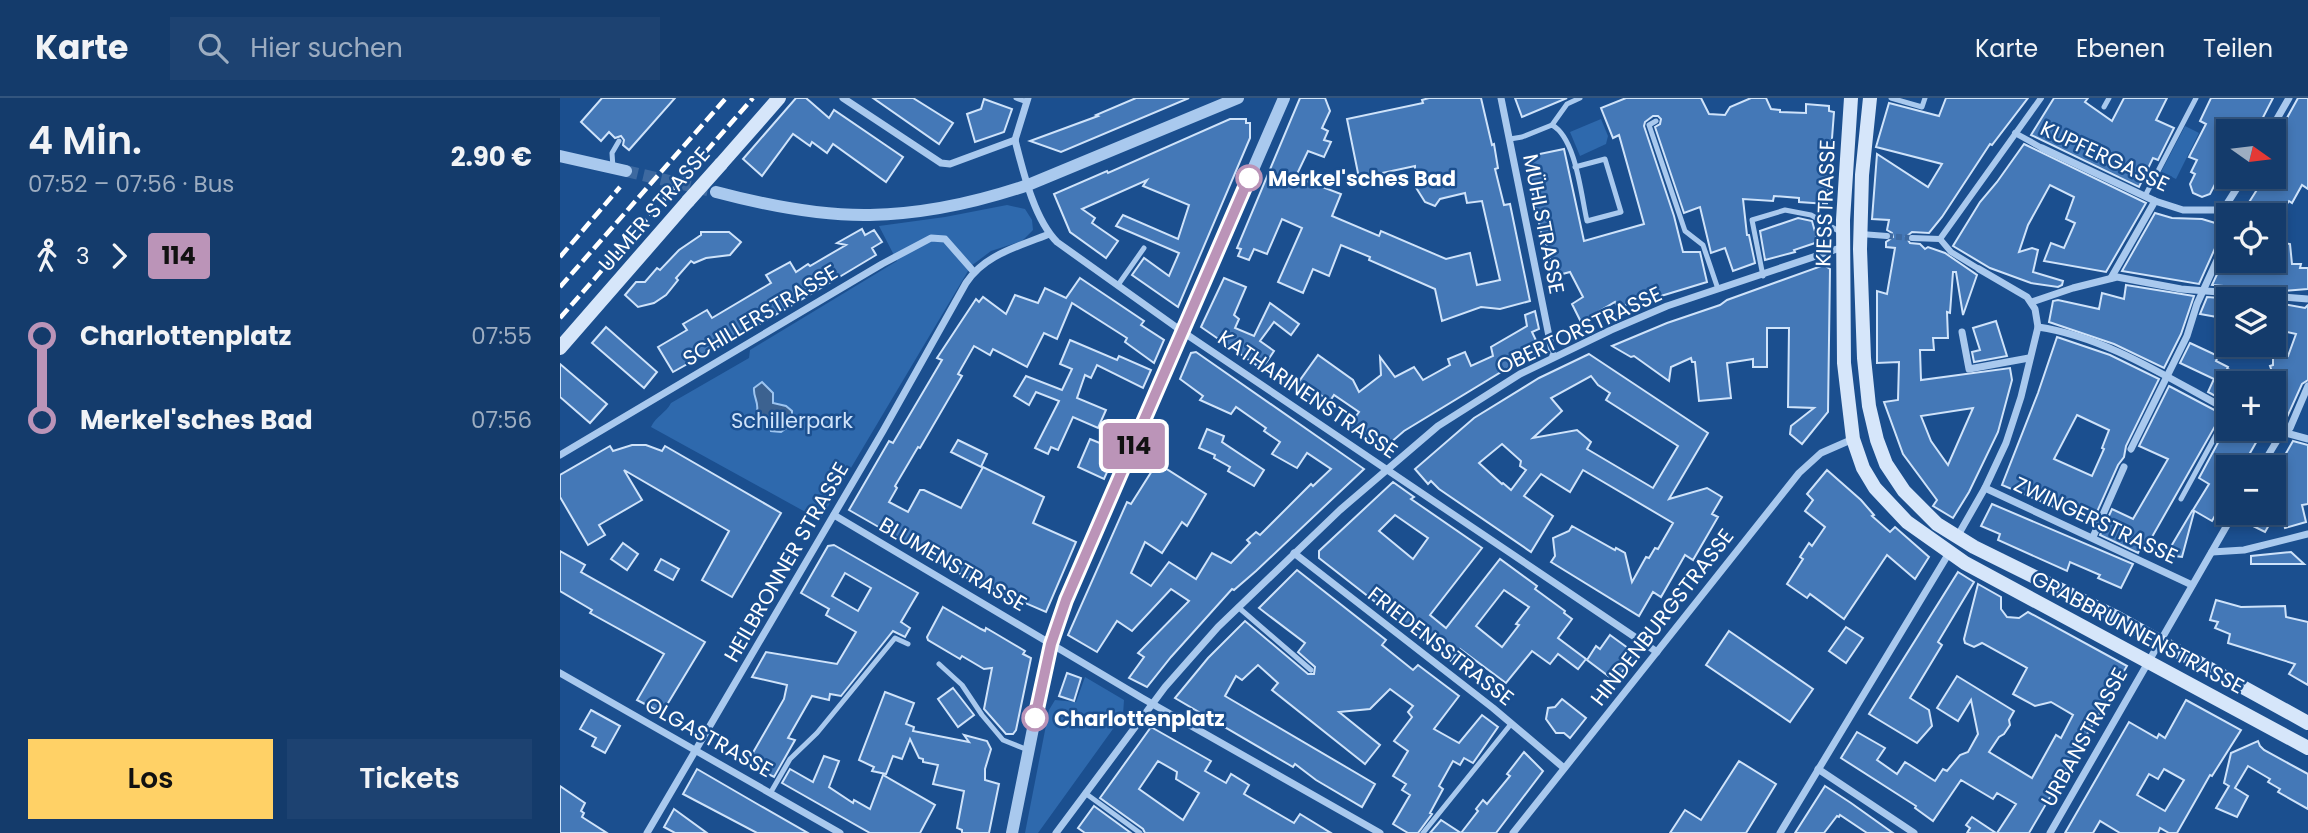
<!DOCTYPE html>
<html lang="de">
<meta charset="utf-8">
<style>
:root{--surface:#143b6b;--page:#1d4271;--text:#f1f3f6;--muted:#9dadc1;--line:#33557e;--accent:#ffd166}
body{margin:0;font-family:Poppins,sans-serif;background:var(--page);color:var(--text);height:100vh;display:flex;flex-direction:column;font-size:26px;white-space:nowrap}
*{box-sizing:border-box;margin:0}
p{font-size:23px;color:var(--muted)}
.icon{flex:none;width:38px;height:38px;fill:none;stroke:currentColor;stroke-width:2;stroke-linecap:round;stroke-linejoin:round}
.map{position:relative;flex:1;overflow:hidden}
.details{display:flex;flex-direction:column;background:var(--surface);width:560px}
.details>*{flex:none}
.badge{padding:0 14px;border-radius:5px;font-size:24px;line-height:46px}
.needle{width:46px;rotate:104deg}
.tools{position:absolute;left:1656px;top:21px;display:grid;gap:14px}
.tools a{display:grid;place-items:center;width:70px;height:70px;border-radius:0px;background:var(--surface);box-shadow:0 4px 10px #0003,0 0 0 2px var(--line);font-size:35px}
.map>.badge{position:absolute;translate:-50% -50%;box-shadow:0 0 0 4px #fff}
.legs{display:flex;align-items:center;gap:10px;height:77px;padding:0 28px;font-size:23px}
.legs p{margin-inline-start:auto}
.summary{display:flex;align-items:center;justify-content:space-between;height:119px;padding:0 28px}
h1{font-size:38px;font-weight:600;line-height:52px}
.primary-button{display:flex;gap:14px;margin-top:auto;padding:14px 28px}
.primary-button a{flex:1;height:80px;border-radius:0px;background:var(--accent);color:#111;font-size:28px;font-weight:600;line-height:80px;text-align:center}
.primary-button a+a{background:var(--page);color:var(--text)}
ul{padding:0 28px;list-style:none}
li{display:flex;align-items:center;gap:24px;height:84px;font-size:26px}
li i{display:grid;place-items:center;width:10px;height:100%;margin:0 9px;background:currentColor}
li i::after{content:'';width:18px;height:18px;margin:-9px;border:5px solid;border-radius:50%;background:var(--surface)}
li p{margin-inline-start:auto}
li:first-child i{background:linear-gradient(#0000 50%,currentColor 0)}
li:last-child i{background:linear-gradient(currentColor 50%,#0000 0)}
header{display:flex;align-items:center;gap:42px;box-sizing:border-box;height:98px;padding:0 35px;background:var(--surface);border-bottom:2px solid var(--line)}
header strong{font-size:33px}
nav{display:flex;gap:38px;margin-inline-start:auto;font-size:24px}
.search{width:490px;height:63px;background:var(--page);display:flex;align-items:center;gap:18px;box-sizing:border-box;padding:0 24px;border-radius:0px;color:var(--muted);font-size:26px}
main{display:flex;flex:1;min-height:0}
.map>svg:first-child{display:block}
</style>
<header>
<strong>Karte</strong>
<div class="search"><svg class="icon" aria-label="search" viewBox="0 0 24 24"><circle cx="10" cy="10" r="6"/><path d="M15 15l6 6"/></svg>Hier suchen</div>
<nav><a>Karte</a><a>Ebenen</a><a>Teilen</a></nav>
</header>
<main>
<section class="details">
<div class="summary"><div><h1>4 Min.</h1><p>07:52 – 07:56 · Bus</p></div><b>2.90 €</b></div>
<div class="legs"><svg class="icon" aria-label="walk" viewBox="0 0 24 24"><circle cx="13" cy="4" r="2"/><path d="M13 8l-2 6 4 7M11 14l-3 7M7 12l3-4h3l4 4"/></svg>3<svg class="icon" aria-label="forward" viewBox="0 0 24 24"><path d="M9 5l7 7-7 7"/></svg><b class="badge" style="background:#bb94b8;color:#111">114</b></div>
<ul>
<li><i style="color:#bb94b8"></i><b>Charlottenplatz</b><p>07:55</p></li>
<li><i style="color:#bb94b8"></i><b>Merkel'sches Bad</b><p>07:56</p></li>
</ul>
<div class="primary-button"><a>Los</a><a>Tickets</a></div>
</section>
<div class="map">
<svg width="1748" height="735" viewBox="0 0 1748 735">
<rect width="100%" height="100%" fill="#1b4f8f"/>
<g fill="#2e69ad">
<polygon points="1041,21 1048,38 1046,46 1020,58 1010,34"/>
<polygon points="1625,28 1639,35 1616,81 1601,74"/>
<path d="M447,107l18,4 7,11 1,10 -11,11 -31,10 -20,15 -151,254 -169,-93c5,-11 15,-14 20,-24l78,-45 1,-8 147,-89 -18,-35 66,-9z"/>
<polygon points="525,579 564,602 563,617 478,735 465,735 489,612 495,602 516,604"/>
</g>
<path fill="#3c6290" stroke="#9cc4f0" stroke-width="2" d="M202,284l11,11v10l13,3 6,5v13l-11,8 -10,-1 -2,-11 -12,-9c2,-9 -4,-14 -3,-23z"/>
<g fill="#4478b7" stroke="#cfe3fa" stroke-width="2" fill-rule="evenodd">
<polygon points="42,0 115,0 69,52 63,47 64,42 61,38 55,40 49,34 41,43 21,24"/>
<polygon points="236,0 246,0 269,20 274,12 343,59 326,84 273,46 267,55 252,44 250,48 233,36 202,78 183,61"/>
<polygon points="313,0 353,0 393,25 379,46"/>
<polygon points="576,0 629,0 501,54 470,43 538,18 536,17"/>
<polygon points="740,0 765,0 770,13 762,30 768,33 764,42 771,44 764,59 748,53 737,76 746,80 744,82 781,96 772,118 819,138 821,133 886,161 910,155 917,187 940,182 922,103 907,105 905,95 880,101 875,108 865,104 855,88 855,68 799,80 787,21 863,5 862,2 869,0 921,0 932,47 934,46 938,70 935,71 944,107 950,106 970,203 940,211 921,209 882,223 875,191 809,162 810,159 781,147 769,178 753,171 743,195 718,184 742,130 722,121 707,156 694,151 689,162 678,158 681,151 677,150"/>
<polygon points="955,0 1007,0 962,19"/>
<polygon points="1066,0 1141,0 1149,16 1165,17 1170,9 1191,0 1206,0 1211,11 1220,12 1220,14 1246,15 1246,6 1269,8 1269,13 1274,14 1267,106 1239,104 1239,100 1214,98 1213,103 1183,101 1187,137 1189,137 1195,165 1173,173 1165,150 1151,155 1140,109 1124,115 1095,29 1100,26 1101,21 1098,18 1093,18 1085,24 1084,28 1114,118 1123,154 1140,154 1147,184 1091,201 1087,195 1059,211 1055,204 1021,224 1012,206 1023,199 1010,174 995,178 984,138 982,139 965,59 1004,51 1024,143 1084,126 1059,37 1053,40 1041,10"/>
<path d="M1386,0h82l-36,47 -2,-1 -48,73 -13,16 -17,-1 -6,5 4,6 10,1 5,5 3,-2 17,6 32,22 -14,40 -7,-43h-3l-3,41 -3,-1 1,26h-15l1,12h-14l1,30 89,-12 2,12 -14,52 -29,60 -16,26 -20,-12 4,-6 -34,-46 -19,-52 14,-2 1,-38 -22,1v-72l10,3 8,-46 -9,-1v-5l7,-5 -1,-4 -5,-3 2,-10 -17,-1 5,-65 51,33 14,-23 -66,-17 13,-44 50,13zM1413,310l-25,57 -17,-24 -10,-25z"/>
<polygon points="1494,0 1528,0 1525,4 1552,23 1564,0 1607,0 1596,22 1614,30 1598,62 1593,60 1579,89 1471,37"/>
<polygon points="1651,0 1713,0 1696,33 1668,33 1668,61 1650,96 1642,99 1633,95 1630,86 1635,76 1631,74 1637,62 1629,59 1646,26 1640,23"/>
<polygon points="1738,0 1748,0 1748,91 1742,87 1732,105 1729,103 1719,117 1681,117 1705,79 1713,79 1713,45"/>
<polygon points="424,1 452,11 444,34 415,44 407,16 421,11"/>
<polygon points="670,21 686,21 686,25 690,25 690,40 618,209 572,177 584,160 609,178 619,155 556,128 563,117 618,141 629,107 583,88 587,82 522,111 535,120 532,125 558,143 546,160 510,134 494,96 547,73 548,75"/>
<polygon points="1464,46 1586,105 1546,174 1484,163 1491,145 1504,150 1515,125 1506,121 1514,99 1490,87 1468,127 1459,154 1472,150 1478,152 1473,174 1503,183 1502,187 1498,189 1471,185 1430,170 1393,148 1420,104 1437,84"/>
<polygon points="1595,115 1612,120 1642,121 1665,128 1639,186 1562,173"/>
<polygon points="1238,120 1252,123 1258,144 1234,152 1235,154 1205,162 1200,133"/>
<polygon points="302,131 305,137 314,132 322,144 312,150 316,157 226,211 113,274 98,249 127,232 123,226 147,212 152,220 211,185 206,177 230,164 236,174 248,166 250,168 286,147 277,145"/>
<polygon points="141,134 169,134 181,144 170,157 146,160 134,165 131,163 116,180 118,182 106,197 94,205 78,209 65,197 76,184 85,184 97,170 100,172 119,152 141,137"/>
<polygon points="1713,143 1730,146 1732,166 1741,166 1740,170 1748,170 1748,191 1721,193 1652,187 1668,153 1668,163 1713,163"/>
<polygon points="1264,167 1270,171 1268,314 1242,346 1230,336 1231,328 1254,310 1228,309 1229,230 1207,230 1207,269 1193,269 1193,261 1167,265 1171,300 1139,303 1135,264 1132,264 1131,260 1111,269 1109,283 1074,258 1071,259 1052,248 1107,225 1160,207 1167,202"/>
<polygon points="520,180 584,223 581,227 604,242 594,265 565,244 567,240 512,205 497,241 484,235 467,269 433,251 430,257 414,248 398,276 402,278 360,350 358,349 335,388 337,390 329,404 348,414 360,392 364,392 401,410 423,369 484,399 473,425 516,444 486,514 433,491 432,494 289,412 329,343 333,345 382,262 377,260 416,201 419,204 423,199 446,216 455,197 478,205 485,190 506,200"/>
<polygon points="664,180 686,189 674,217 679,221 675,230 694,238 710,205 739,226 731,237 714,224 700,243 714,253 702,271 641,229"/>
<polygon points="1566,187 1634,198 1621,236 1604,270 1554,246 1489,224 1493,203 1498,202 1539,211 1542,195 1564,201"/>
<polygon points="1647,199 1673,201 1668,201 1668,221 1640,216"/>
<polygon points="1713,204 1745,210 1748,207 1748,282 1742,286 1723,328 1713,324 1713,295 1718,298 1708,280 1715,282 1710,268 1713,267 1713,252 1728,258 1736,236 1713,231"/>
<polygon points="975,213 979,231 972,234 981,253 961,262 844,333 822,352 788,329 799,314 774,297 770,303 756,294 751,300 735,289 758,257 793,282 799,294 821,277 820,259 835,279 854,269 863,282 890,267 888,261 905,254 911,268 933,258 931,249 967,228 965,217"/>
<polygon points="1436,223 1447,258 1414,264 1412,254 1420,252 1413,230"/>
<polygon points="46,229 97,274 84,290 32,245"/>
<path d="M1497,239l53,18 49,24 -33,67 -2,11 -6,8 -26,58 -90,-38 36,-92zM1517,317l32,15 -7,18 2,1 -12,27 -38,-17z"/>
<polygon points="510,242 557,262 559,258 591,272 583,290 537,267 531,280 525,277 517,300 546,312 538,330 513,319 498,352 491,349 488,356 475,350 499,303 476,294 469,307 454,298 466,278 502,292 512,271 500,266"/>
<polygon points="1630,245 1658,258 1656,263 1668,269 1667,271 1673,273 1672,276 1692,285 1668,285 1668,305 1648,294 1654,281 1620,265"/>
<polygon points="636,254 804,371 696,473 674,492 672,491 611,559 587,589 569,580 584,559 578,555 629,503 611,491 572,533 557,523 537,554 508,537 567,404 571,406 597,365 646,396 627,428 622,424 602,455 585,444 571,475 591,488 609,464 636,481 652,455 671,465 690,445 687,442 696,434 700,437 751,386 753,388 771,371 747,355 737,370 712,356 720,344 704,333 706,330 676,309 671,316 640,302 643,298 620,281 631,255"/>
<path d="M1029,256l119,79 -39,66 38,-11 15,9 -10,17 6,3 -25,43 -8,-5 -24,42 -8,-5 -14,24 -88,-54 4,-6 -2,-18 16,-7 3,-5 43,24 1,-2 9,5 7,29 14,-25 3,1 6,-10 3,1 15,-26 -90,-53 -13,22 -29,-18 -17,22 29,20 -22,36 -92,-63 -8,-8 -3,3 -13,-15 59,-51 65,-40zM1031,278l7,9 12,8 -4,7 72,46 -25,42 -66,-39 4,-7 -14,-12 -44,8 29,-27 -11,-13zM942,346l19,17 -1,5 6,4 -15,20 -8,-7 -1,1 -23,-21z"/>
<polygon points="0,266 47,306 30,325 0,299"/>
<polygon points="1609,288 1662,316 1584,453 1580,451 1578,455 1540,437 1552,411 1573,421 1608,361 1579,348"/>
<polygon points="1668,326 1668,331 1681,331 1698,341 1682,369 1668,369 1668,395 1652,423 1633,412 1649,386 1639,380"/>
<polygon points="647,331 664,338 662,344 704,372 694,388 668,373 670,369 654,360 655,357 639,350"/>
<polygon points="530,341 557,352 544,381 518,369"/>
<polygon points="398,342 427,356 421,369 391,354"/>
<polygon points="1733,343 1748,347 1748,406 1742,407 1746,424 1725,430 1720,408 1705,434 1685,424 1691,415 1713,415 1713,378"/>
<polygon points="72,347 86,347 102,353 105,348 221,415 172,499 142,482 169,433 64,372 82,402 39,427 45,437 28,447 0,399 0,377 50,348 53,353"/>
<polygon points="1267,372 1301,402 1314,417 1312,418 1330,434 1335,429 1369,459 1355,481 1327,457 1284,521 1250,496 1247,500 1227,486 1243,461 1240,459 1249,445 1252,448 1265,429 1245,413 1253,402 1247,396"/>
<path d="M833,384l21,15 -3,2 71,49 -52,67 16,13 54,-69 37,27 -2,3 30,22 -1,2 8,6 -14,19 28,21 -8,10 -20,-15 -8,10 -18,-13 -26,32 -46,-34 -9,12 -132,-103v-7zM835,417l33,23 -15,21 -34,-28zM944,492l25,17 -13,17 3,1 -17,22 -26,-21z"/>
<polygon points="1432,406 1573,466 1561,490 1538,480 1540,477 1510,464 1507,473 1438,442 1440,436 1421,428"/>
<polygon points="1632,413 1634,414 1622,459 1606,457"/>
<polygon points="63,445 78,456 67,472 51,461"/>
<path d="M274,447l84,48 -17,29 9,6 -5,9 -12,-6 -52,65 -11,-2 -1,6 -17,-4 -24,42 7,2 -21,37 -27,-14 37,-64 3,-14 -35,-8 14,-25 71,12 19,-32 -30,-17 3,-6 -28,-16 27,-47zM285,475l26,15 -13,23 -26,-15z"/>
<polygon points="0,453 25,467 21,474 145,544 102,615 77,602 104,556 30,515 32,512 0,493"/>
<polygon points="1731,454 1744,466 1691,466 1691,458"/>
<polygon points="101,461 119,471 113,482 95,472"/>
<polygon points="737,472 826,542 822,547 853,572 858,567 899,598 874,631 899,645 922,617 938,629 913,665 904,660 900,667 893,663 879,688 883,691 870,715 872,716 858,735 848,735 833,726 850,697 842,692 846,686 833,678 848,653 834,643 852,619 848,614 853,608 830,591 810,611 779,614 820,647 805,666 712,592 718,585 698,567 682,582 676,578 665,598 815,686 802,709 756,682 735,666 733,669 615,600 648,560 685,523 748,576 754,576 755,569 738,554 745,545 699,510"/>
<polygon points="1398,474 1414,484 1378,544 1382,547 1350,600 1369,612 1372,628 1357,645 1309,616"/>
<polygon points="1418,486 1441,499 1441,511 1447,519 1459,520 1468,514 1567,568 1469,735 1437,735 1456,706 1437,695 1433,701 1401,682 1373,723 1355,710 1356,708 1281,660 1297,634 1325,650 1317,662 1337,676 1345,664 1375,683 1383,671 1387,673 1400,657 1408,654 1418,636 1411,602 1398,623 1377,610 1397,578 1454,613 1449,622 1450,627 1444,636 1439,639 1429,654 1472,680 1496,637 1501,640 1513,617 1491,604 1475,608 1453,596 1467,570 1422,545 1414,549 1405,545 1404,541"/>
<polygon points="1656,502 1681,509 1725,508 1726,519 1748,524 1748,587 1729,576 1735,566 1668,545 1670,536 1655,530 1658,524 1650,522"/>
<polygon points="383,509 421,531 425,533 426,530 438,537 465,553 463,556 471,560 456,632 453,636 446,636 424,611 432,570 424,571 402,558 400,561 368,542 367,539"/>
<polygon points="1286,529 1303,540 1286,565 1269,553"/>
<polygon points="1169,533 1253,591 1230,624 1146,567"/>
<polygon points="1050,537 1076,556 1055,583 1027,562 1036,548 1040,551"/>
<polygon points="507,575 521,580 514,603 499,598"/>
<polygon points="393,590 414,617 398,629 378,601"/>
<polygon points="325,594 354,605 346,626 354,629 353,633 409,644 404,637 427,643 431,651 425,671 425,682 439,686 429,735 402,735 402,732 397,730 404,693 373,686 378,667 363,664 363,661 359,660 350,641 342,661 333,658 326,676 312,673 314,669 299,662"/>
<polygon points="1002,601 1026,620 1010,640 1004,635 996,635 986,621 988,610 995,609"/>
<path d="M1626,602l55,30 -29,46 -2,-1 -33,58h-8l-9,-5 -2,5h-38l-20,-12 -7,12h-28l64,-111 28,16 2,-4 6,4zM1604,671l20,11 -19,31 -28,-16 12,-21 9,5z"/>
<polygon points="31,612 60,628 45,655 32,648 36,640 20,631"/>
<path d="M591,629l60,34 -6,10 21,12 5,-9 18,11 -5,9 50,29 6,-9 31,19h-186l-2,-4 -43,-31zM598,663l19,11 -1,7 23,14 -16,27 -44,-31z"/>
<polygon points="1698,643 1700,648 1704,652 1748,676 1748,711 1718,694 1720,691 1708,684 1710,681 1688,668 1675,690 1688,698 1677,719 1656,710 1669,688 1664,685 1671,655"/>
<polygon points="964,654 983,673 936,735 870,735 881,722 901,735 918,713 916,711 923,702 927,706 950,678 947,676"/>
<polygon points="264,658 279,663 269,689 293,705 294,702 310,711 323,677 375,707 360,735 310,735 222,685 230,671 253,684"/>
<polygon points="1179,663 1216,686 1186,735 1110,735 1125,712 1141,722"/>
<polygon points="137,671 199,707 248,735 197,735 123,696"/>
<polygon points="0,688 25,705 21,713 24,715 22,719 47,735 0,735"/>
<polygon points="1265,688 1291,705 1333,735 1307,735 1280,717 1279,719 1277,718 1264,735 1235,735"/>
<polygon points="534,708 571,735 525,735 518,730"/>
<polygon points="114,711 147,735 115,735 104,729"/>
<polygon points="1412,719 1436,735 1407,735 1410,730 1406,727"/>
</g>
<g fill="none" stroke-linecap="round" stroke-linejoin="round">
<polyline stroke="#3d69a0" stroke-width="6" stroke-dasharray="6 3" stroke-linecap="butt" points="1327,138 1352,140"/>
<polyline stroke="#3d69a0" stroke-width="12" stroke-dasharray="12 6" stroke-linecap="butt" points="66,73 156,94"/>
<g stroke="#a9c9ee" stroke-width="5">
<polyline points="456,0 467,4"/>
<polyline points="1331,0 1362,9 1365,0"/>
<polyline points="1544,9 1549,0"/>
<polyline points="1096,23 1089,27 1125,133 1143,147 1158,191"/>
<polyline points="992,27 1007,6 1020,0"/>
<path d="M950,41l12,-2 30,-12c24,13 29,70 35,96l34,-9 -16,-53 -30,8"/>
<polyline points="53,70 52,55 59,43"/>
<polyline points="1585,98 1636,0"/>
<polyline points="1203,178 1192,122 1225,112 1251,117 1282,135"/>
<polyline points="558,187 584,150"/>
<polyline points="1621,401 1668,315"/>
<polyline points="678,509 751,572"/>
<polyline points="379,566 402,587 422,617 443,642 468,652"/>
<polyline points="211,694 230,661 257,635 335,540 348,546"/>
<polyline points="525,695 580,735"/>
<polyline points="863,735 951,626"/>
</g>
<g stroke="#a9c9ee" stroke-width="6">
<polyline points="1455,35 1482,50"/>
<polyline points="1301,136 1327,138"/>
<polyline points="1352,140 1380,141"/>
<polyline points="1380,141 1481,0"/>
<polyline points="1380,141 1391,154 1419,171"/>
</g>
<g stroke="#a9c9ee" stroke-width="7">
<polyline points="283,0 381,65 390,66 455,42"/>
<polyline points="941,0 993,258"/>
<polyline points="1710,33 1729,0"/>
<path d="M455,42c8,31 19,79 42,102l126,90 474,320"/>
<polyline points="455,42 468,0"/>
<polyline points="1482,50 1595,103 1623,112 1663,112"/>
<polyline points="1663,112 1684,79"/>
<polyline points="1551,180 1595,103"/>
<polyline points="1472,204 1513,190 1557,179 1621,191 1748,201"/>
<path d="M1478,229c68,10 130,51 190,83"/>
<polyline points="1402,234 1409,271 1469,260"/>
<polyline points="1709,331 1722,337"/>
<polyline points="1726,335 1748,341"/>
<polyline points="1571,351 1627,238 1637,206 1668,138"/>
<polyline points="0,357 322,166 371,140 385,141 414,174"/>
<polyline points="1701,369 1718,341 1730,330 1748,288"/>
<polyline points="1425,390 1632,487"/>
<polyline points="274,417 582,600 820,735"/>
<polyline points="1397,439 1425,390 1446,345 1461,299 1478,229 1475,211 1467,199 1419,171"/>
<polyline points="1533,439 1564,369"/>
<polyline points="1652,454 1684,452 1748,436"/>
<polyline points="734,455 933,610 1004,670"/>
<path d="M0,575c93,54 187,106 280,160"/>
<polyline points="1258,671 1354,735"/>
<path d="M87,735l236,-402 83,-148c19,-29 52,-36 83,-49"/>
<polyline points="496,735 605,589 658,529 780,412 878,328 960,276 1051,232 1107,208 1283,149"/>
<polyline points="953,735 1239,375 1261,355 1293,341"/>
<polyline points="1220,735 1389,455"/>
<polyline points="1490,735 1674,415"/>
</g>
<g stroke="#a9c9ee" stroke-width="12">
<polyline points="0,58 66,73"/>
<path d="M156,94c49,13 103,24 154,23 53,-1 108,-13 158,-30l210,-87"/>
<polyline points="452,735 486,566 506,502 724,0"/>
</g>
<g stroke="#d6e6fa" stroke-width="14">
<polyline points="1291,0 1283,122 1284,265 1293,341 1303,370 1315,390 1347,424 1405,465 1748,650"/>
<polyline points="1310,0 1302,77 1300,151 1304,260 1309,308 1317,342 1326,366 1344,393 1377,426 1414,449 1554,518 1748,625"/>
<polyline points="161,66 219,0"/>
<polyline points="0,250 128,103"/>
</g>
<g stroke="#fff" stroke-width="4.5" stroke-dasharray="12 5" stroke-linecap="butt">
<polyline points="0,159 60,89"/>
<polyline points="0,189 166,0"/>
<polyline points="0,220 193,0"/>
</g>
<polyline stroke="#d6e6fa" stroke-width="14" points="128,103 161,66"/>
</g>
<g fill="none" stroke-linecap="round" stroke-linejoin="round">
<defs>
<polyline id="line-1" points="475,620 491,546 506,502 689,80"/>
</defs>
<use href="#line-1" stroke="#fff" stroke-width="16"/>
<use href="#line-1" stroke="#bb94b8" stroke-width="10"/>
</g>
<g fill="#fff" stroke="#bb94b8" stroke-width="3.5">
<circle cx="689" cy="80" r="12"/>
<circle cx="475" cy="620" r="12"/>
</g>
<g text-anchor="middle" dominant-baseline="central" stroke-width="5" stroke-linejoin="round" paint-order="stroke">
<g font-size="21" fill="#fff" stroke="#1b4f8f">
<text transform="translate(1545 58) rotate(25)">KUPFERGASSE</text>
<text transform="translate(1265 105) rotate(-88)">KIESSTRASSE</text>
<text transform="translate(94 111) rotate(-49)">ULMER STRASSE</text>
<text transform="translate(984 126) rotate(79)">MÜHLSTRASSE</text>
<text transform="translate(200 217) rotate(-31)">SCHILLERSTRASSE</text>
<text transform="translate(1019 232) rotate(-25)">OBERTORSTRASSE</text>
<text transform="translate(748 296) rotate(34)">KATHARINENSTRASSE</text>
<text transform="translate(1536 422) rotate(25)">ZWINGERSTRASSE</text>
<text transform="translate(226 464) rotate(-60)">HEILBRONNER STRASSE</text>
<text transform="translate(393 466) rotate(30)">BLUMENSTRASSE</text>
<text transform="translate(1102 519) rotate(-52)">HINDENBURGSTRASSE</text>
<text transform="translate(1578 534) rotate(28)">GRABBRUNNENSTRASSE</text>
<text transform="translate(881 548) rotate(38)">FRIEDENSSTRASSE</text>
<text transform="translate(149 639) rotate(29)">OLGASTRASSE</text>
<text transform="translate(1524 639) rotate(-61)">URBANSTRASSE</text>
</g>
<g font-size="21" font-weight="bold" fill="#fff" stroke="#1b4f8f" text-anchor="start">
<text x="708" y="80">Merkel'sches Bad</text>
<text x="494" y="620">Charlottenplatz</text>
</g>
<g font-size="21" fill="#cfe3fa" stroke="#1b4f8f">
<text x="232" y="322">Schillerpark</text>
</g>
</g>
</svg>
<div class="tools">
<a><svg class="needle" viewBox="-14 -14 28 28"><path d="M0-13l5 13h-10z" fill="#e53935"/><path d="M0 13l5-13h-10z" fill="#9dadc1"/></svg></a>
<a><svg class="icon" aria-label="locate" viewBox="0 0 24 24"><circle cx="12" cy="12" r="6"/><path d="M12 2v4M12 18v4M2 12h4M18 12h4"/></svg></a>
<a><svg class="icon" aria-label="layers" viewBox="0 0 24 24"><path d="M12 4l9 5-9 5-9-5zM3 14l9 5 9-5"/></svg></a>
<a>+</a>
<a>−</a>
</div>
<b class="badge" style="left:574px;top:348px;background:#bb94b8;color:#111">114</b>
</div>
</main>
